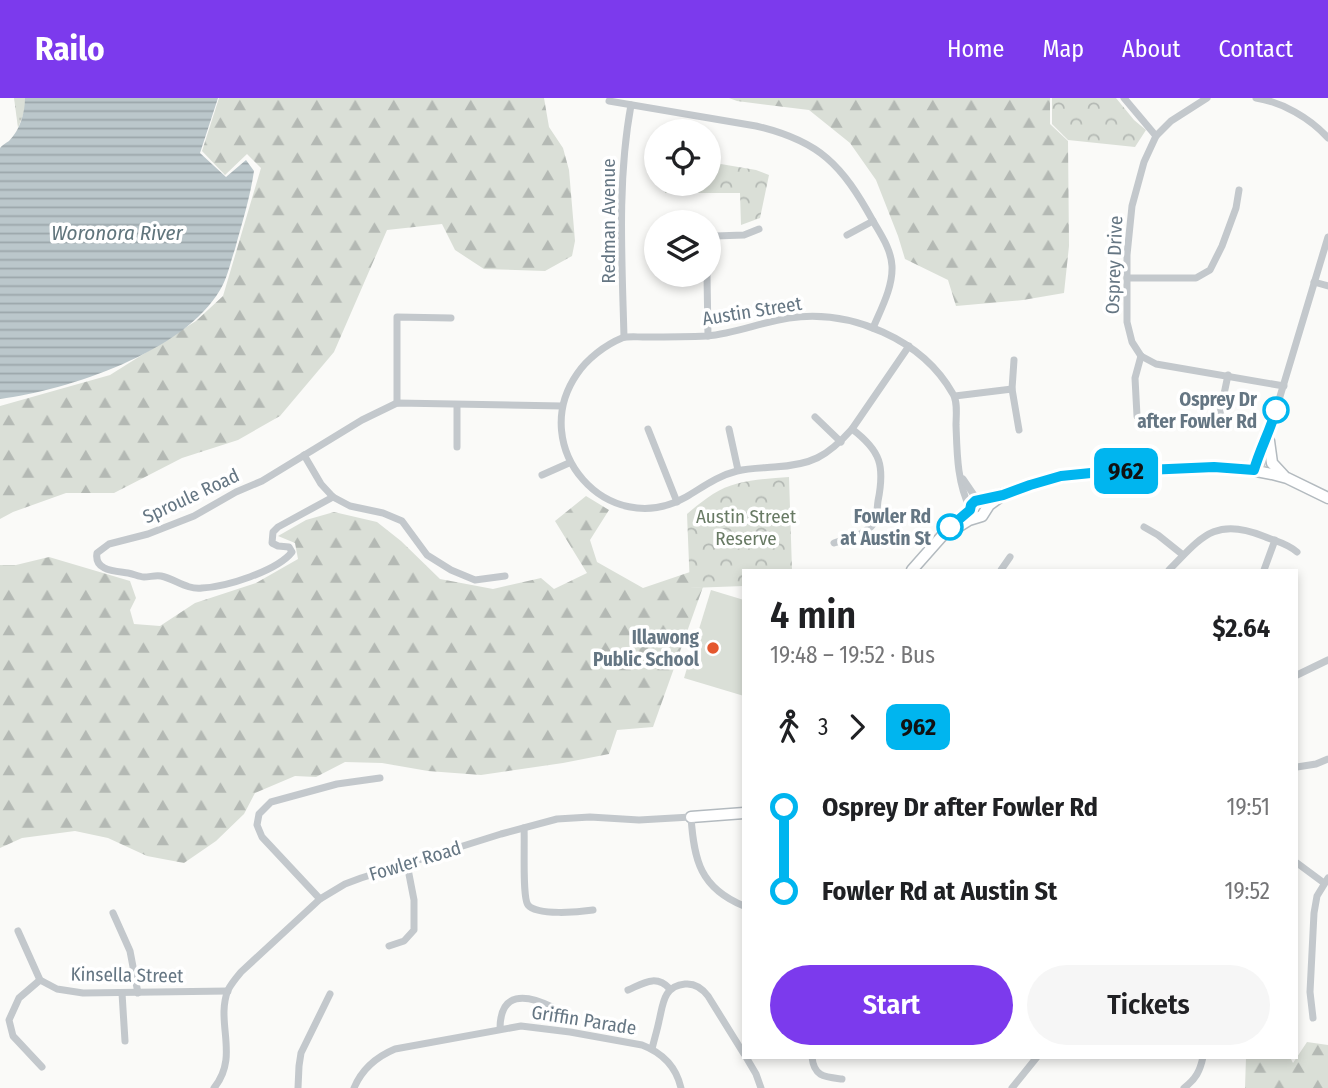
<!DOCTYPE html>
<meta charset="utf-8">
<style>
:root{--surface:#fff;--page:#f6f6f6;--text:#202124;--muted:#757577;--accent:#7c3aed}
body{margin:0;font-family:"Fira Sans Condensed",sans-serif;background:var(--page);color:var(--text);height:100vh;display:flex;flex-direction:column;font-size:26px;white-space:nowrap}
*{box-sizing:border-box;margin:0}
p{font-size:23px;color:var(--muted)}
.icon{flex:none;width:38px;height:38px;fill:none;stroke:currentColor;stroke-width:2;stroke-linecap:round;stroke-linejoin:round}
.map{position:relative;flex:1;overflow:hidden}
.sheet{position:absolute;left:742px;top:471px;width:556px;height:490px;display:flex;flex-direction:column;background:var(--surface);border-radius:0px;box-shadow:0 4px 10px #0003}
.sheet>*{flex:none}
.badge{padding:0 14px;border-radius:10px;font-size:24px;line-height:46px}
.buttons{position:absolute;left:644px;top:21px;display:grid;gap:14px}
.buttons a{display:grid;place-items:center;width:77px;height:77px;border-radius:50%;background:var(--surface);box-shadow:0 4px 10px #0003;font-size:35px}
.map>.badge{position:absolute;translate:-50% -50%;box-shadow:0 0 0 4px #fff}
.legs{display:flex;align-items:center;gap:10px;height:77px;padding:0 28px;font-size:23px}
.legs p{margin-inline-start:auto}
.overview{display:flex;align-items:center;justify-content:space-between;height:119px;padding:0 28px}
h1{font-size:38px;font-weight:600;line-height:52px}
.action{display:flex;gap:14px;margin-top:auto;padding:14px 28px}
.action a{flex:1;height:80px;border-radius:42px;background:var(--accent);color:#fff;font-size:28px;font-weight:600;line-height:80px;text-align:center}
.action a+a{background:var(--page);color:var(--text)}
ul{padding:0 28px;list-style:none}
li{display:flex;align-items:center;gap:24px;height:84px;font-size:26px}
li i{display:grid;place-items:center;width:10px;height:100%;margin:0 9px;background:currentColor}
li i::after{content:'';width:18px;height:18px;margin:-9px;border:5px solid;border-radius:50%;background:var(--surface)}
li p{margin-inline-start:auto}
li:first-child i{background:linear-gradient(#0000 50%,currentColor 0)}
li:last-child i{background:linear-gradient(currentColor 50%,#0000 0)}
header{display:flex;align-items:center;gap:42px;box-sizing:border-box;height:98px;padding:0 35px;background:var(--accent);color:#fff}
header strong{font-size:33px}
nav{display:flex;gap:38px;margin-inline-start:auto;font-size:24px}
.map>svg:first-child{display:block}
</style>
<header>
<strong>Railo</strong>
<nav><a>Home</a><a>Map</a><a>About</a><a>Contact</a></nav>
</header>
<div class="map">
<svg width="1328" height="990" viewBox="0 0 1328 990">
<defs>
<pattern id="forest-firs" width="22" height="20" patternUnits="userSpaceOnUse" patternTransform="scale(1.75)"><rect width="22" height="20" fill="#dadfd7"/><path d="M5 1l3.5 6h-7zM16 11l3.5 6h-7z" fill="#b4b9b4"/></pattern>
<pattern id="wetland-marsh" width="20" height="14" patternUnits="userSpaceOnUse" patternTransform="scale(1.75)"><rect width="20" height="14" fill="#dadfd7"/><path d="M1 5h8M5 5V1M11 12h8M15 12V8" fill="none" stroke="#b4b9b4"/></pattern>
<pattern id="park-crowns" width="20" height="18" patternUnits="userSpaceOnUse" patternTransform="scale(1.75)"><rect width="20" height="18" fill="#dadfd7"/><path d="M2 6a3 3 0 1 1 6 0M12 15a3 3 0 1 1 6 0" fill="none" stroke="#b4b9b4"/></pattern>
<pattern id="water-rules" width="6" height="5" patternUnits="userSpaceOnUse" patternTransform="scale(1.75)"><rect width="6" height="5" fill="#bbc7cb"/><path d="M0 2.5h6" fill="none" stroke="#9ca6aa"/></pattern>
</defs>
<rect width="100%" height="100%" fill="#fafaf8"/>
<polygon fill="#dadfd7" points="711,492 744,502 744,598 684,580"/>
<g fill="url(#forest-firs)">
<polygon points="219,0 544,0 549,29 563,50 569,72 575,143 572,158 545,173 484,171 455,152 442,126 387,132 334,254 280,318 238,342 182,360 114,395 66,395 13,414 0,421 0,308 110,277 196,223 223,198 261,70 247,56 225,77 202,53"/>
<polygon points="729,0 1050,0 1050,26 1068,43 1069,148 1064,195 1023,202 956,208 948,182 905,161 898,138 876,82 850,45 809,12 737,3"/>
<polygon points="586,398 609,412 590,442 597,464 643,490 690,474 691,490 703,489 653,629 617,632 609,656 563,665 481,677 428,673 382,665 345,664 316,679 295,678 255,695 244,716 216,743 184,765 147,758 108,740 75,733 22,740 0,750 0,467 16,467 49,459 130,483 136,500 130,512 134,526 160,528 195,505 256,485 298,461 295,445 278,438 306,422 334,414 377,424 401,443 440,481 493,491 541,480 554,491 587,475 555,423"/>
<polygon points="1307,944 1328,947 1328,990 1245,990 1246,959 1290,959 1293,965"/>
</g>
<polygon fill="url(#wetland-marsh)" points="14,0 25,0 25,12 18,30"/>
<g fill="url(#park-crowns)">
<polygon points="1052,0 1116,0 1134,22 1146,32 1135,49 1068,42 1052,26"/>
<polygon points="709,64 756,72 769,77 760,120 741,127 740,95 665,95 665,86 709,86"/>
<path d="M789,379l3,93h-48v16l-54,2 -3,-74c8,-7 17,-14 26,-20 22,-14 50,-15 76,-17z"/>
</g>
<path fill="url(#water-rules)" d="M25,0h193l-18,55 26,24 20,-17 8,11c-4,27 -12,52 -19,78 -5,14 -7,28 -15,41 -36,62 -152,100 -220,109v-251c2,-3 6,-5 9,-7 11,-11 16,-28 16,-43z"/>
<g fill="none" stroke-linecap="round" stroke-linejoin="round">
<defs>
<g id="secondary">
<polyline points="1269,343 1272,365 1284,378"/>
<polyline points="980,403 1040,384 1071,377 1101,374 1214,369 1241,370 1272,376 1287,380 1328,400"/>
<polyline points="953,432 969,422 982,418 989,407 1000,399"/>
<polyline points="912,472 950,429 970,412"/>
<polyline points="691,719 744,715"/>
</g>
</defs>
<use href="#secondary" stroke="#b3babf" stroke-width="13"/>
<g stroke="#c3c8cc" stroke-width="7">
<polyline points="1124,0 1156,38"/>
<polyline points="1207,0 1171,23 1156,38 1144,64 1132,108 1127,157 1127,224 1132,244 1141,258 1156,266 1284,288"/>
<path d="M1256,0c26,4 54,20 72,40"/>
<path d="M609,3l147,25c64,15 86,39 117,95 8,14 18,28 19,45 1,21 -11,43 -19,62"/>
<polyline points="847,137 873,123"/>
<polyline points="709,142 715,138 744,137 759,131"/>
<polyline points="707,177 708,238"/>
<polyline points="1127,180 1196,180 1210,172 1222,148 1236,110 1239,92"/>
<polyline points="1314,184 1328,188"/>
<path d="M624,239c-2,-77 -7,-156 7,-232"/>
<path d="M909,248l-57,83c-25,28 -41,36 -78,38 -12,1 -25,1 -37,4 -20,5 -34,16 -51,26 -78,44 -160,-49 -109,-123 10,-15 28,-29 45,-36 6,-2 14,-1 21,-1 21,0 43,0 64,-1 27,-2 55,-14 82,-18 62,-9 133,21 164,76 5,8 3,22 3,31 1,27 1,58 14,83"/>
<polyline points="1014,262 1012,291 1019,332"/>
<polyline points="955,298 1012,291"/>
<polyline points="397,305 397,219 451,220"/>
<polyline points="1137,318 1135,280 1141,258"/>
<polyline points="815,319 841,344"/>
<polyline points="1219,320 1228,277"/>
<polyline points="648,331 677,404"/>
<polyline points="729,331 738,372"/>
<polyline points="457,349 457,307"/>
<polyline points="304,357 321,386 333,399 350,408 383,415 402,423 427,457 451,472 475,482 505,478"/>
<polyline points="1254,372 1264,342 1269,335"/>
<polyline points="1260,373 1269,343 1269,335 1328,139"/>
<polyline points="542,377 569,365"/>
<polyline points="963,381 978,403"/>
<path d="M333,399l-55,30 -5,5 -1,11 6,3 11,1 3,5c-15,19 -66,35 -90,36 -15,2 -27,-9 -41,-12 -6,-1 -11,1 -17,1 -5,0 -10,-3 -16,-4 -13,-2 -34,-2 -31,-20l12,-9 39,-10 46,-18 42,-24 26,-11 100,-61 35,-17 165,3"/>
<polyline points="1144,429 1158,437 1183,457"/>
<path d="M834,445c12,-4 32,-8 40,-20 3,-5 3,-15 4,-22 7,-35 3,-50 -26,-72"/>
<polyline points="1001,472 1010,459"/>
<path d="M1169,472c31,-31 45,-54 94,-34 12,5 24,7 34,16"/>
<polyline points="1264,472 1275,442"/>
<polyline points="1297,577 1328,562"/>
<polyline points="1297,669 1316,666 1328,661"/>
<path d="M524,730c1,15 -2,69 4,77 9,11 52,7 65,5"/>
<polyline points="1297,765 1324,785"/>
<polyline points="320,801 262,739 257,727 259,716 271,704 337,686 380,680"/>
<polyline points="113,815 130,853 138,895"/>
<polyline points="18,833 40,882 57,891 83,895 228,893"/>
<polyline points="389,848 404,843 414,832 414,802 407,766"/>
<polyline points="40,882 19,900 9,922 13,938 42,969"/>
<path d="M628,892c16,-7 28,-16 42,-1"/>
<polyline points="122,895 125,943"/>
<polyline points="1313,920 1310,894 1314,815 1317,798 1328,780"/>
<path d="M500,931c0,-38 26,-35 52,-22"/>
<path d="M652,951c2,-9 5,-18 7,-28 4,-16 4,-35 26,-37 10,-1 17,4 23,12l36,58"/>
<polyline points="746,959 756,976 761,990"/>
<path d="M812,959c2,20 13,20 30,22"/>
<path d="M214,990c26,-32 1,-65 14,-98 3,-6 8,-12 13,-18l79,-73 25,-15 16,-6 140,-44 56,-15 33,-2 49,3 52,-3c3,43 9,71 53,89"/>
<polyline points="298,990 299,968 301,955 330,896"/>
<path d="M354,990c8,-19 22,-31 41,-39l126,-23 49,6 72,13c21,8 34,21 39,43"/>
<polyline points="1012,990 1037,959"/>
<path d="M1184,990c12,-9 16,-17 19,-31"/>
</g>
<use href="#secondary" stroke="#fff" stroke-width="10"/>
</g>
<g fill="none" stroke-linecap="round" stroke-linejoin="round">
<defs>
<path id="line-1" d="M950,429l20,-17 1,-5 4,-4 28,-6 27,-10 31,-9 40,-4 113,-5 40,3c6,-21 16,-39 22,-60"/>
</defs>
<use href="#line-1" stroke="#fff" stroke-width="16"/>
<use href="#line-1" stroke="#00b5ef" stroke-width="10"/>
</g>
<g fill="#fff" stroke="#00b5ef" stroke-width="3.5">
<circle cx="1276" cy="312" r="12"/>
<circle cx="950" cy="429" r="12"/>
</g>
<circle fill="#e4572e" stroke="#fff" stroke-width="2.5" cx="713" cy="550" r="7"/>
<g text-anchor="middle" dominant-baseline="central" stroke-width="7" stroke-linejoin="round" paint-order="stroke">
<g font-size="19" fill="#657683" stroke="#fff">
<text transform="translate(608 123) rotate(-90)">Redman Avenue</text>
<text transform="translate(1114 167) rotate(-88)">Osprey Drive</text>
<text transform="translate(752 213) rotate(-9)">Austin Street</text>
<text transform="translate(191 398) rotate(-25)">Sproule Road</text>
<text transform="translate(415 763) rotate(-17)">Fowler Road</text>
<text transform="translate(127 877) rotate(1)">Kinsella Street</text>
<text transform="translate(584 922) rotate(9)">Griffin Parade</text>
</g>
<g font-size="19" font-weight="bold" fill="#657683" stroke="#fff" text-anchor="end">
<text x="1257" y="301">Osprey Dr<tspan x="1257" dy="22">after Fowler Rd</tspan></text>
<text x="931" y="418">Fowler Rd<tspan x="931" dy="22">at Austin St</tspan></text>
</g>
<g font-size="19" fill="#687a64" stroke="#fff">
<text x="746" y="418">Austin Street<tspan x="746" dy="22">Reserve</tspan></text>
</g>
<g font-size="19" font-weight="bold" fill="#657683" stroke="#fff" text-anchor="end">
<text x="699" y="539">Illawong<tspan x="699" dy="22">Public School</tspan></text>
</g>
<g font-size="21" font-style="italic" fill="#60757c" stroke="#fff">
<text x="117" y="135">Woronora River</text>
</g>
</g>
</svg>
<div class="buttons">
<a><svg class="icon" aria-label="locate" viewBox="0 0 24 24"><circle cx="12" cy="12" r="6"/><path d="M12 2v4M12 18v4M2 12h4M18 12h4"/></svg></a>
<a><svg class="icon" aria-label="layers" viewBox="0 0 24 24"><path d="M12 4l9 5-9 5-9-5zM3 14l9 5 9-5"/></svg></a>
</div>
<b class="badge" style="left:1126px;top:373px;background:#00b5ef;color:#111">962</b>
<section class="sheet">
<div class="overview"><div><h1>4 min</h1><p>19:48 – 19:52 · Bus</p></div><b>$2.64</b></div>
<div class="legs"><svg class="icon" aria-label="walk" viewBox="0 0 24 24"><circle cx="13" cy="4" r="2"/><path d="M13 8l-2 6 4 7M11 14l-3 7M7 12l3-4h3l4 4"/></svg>3<svg class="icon" aria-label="forward" viewBox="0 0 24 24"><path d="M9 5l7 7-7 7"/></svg><b class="badge" style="background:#00b5ef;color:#111">962</b></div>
<ul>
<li><i style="color:#00b5ef"></i><b>Osprey Dr after Fowler Rd</b><p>19:51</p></li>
<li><i style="color:#00b5ef"></i><b>Fowler Rd at Austin St</b><p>19:52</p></li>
</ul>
<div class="action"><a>Start</a><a>Tickets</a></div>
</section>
</div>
